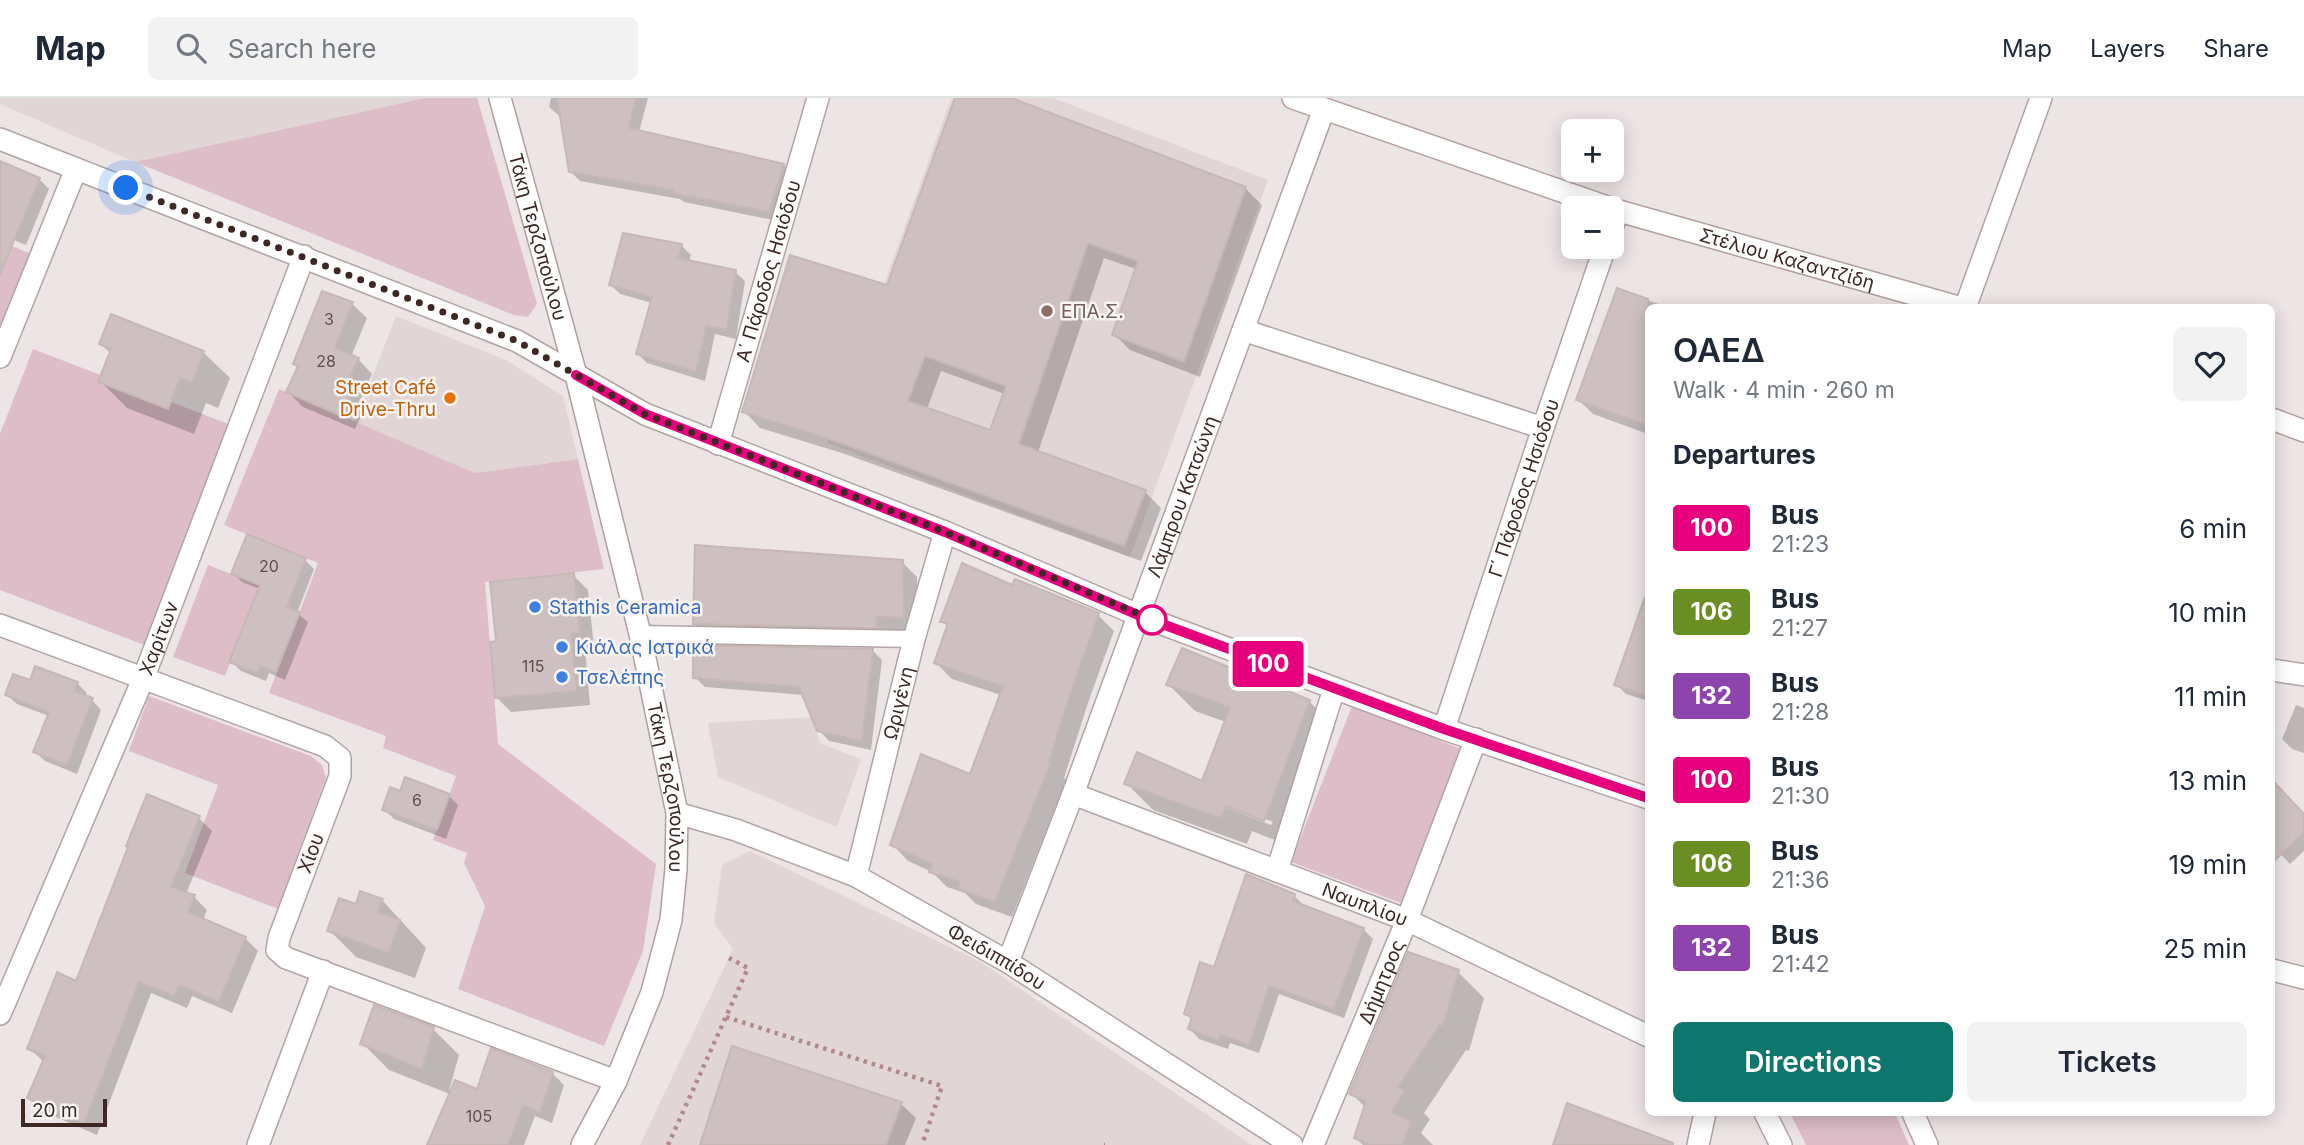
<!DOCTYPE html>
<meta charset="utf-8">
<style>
:root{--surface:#fff;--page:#f2f2f3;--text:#1f2937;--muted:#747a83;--line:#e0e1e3;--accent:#0f766e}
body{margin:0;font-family:Inter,sans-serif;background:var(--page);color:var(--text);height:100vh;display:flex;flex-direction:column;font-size:26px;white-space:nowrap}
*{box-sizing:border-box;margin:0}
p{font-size:23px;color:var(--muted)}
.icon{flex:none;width:38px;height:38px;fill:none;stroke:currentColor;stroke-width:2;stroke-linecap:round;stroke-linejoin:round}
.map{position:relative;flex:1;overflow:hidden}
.panel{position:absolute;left:1645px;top:206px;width:630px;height:812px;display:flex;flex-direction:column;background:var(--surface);border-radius:10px;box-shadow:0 4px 18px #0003}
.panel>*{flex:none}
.badge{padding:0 14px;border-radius:5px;font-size:24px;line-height:46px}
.tools{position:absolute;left:1561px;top:21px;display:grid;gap:14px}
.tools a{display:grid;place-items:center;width:63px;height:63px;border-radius:10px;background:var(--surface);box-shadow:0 4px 18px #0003;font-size:35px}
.scale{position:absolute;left:21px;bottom:18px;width:86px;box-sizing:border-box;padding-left:7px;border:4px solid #3e2824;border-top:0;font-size:19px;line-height:24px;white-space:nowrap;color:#3e2824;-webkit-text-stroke:5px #faf5f5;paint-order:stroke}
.you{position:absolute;width:35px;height:35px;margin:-18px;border:5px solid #fff;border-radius:50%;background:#1a73e8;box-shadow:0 0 0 10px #1a73e833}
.map>.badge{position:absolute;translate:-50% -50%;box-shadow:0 0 0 4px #fff}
h2{padding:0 28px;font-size:26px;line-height:63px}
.round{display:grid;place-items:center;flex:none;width:74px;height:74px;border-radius:10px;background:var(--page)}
.head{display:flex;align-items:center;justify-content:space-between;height:119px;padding:0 28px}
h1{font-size:33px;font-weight:600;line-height:52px}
.primary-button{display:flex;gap:14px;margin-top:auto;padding:14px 28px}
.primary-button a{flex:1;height:80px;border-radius:10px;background:var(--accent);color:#fff;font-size:28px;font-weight:600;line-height:80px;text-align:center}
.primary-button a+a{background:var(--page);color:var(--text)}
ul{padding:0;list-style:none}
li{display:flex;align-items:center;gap:21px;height:84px;padding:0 28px}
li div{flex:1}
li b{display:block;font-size:26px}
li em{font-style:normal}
li .badge{min-width:77px;font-weight:700;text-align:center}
header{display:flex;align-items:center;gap:42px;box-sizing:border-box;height:98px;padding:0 35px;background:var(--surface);border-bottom:2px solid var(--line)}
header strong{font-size:33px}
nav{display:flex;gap:38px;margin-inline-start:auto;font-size:24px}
.search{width:490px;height:63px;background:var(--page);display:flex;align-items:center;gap:18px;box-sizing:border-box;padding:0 24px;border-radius:10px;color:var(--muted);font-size:26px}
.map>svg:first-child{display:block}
</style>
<header>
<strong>Map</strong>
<div class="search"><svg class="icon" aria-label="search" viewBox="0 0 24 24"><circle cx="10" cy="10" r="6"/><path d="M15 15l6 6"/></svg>Search here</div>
<nav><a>Map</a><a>Layers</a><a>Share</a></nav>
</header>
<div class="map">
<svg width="2304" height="1047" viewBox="0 0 2304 1047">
<rect width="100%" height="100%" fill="#ede4e5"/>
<g fill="#e1d5d6">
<polygon points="0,0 425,0 135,64 0,6"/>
<polygon points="951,0 1053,0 1268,82 1130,459 827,345"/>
<polygon points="396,218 506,262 563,298 578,361 475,375 355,324"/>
<polygon points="812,619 820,645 861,661 837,729 718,679 708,625"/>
<polygon points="750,753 979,863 1252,1047 640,1047 733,851 714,825 722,767"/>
</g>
<g fill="#ddbec8">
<polygon points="425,0 477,0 537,206 528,219 514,217 135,64"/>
<polygon points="0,143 34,157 0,242"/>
<polygon points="33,251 231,327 147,548 0,492 0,336"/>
<polygon points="279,291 475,375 578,361 604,471 485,484 498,646 656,766 643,853 604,948 458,891 485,808 464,765 467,755 433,742 456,678 383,650 386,638 269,595 318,465 224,427"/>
<polygon points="208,467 260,487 225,578 173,559"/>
<polygon points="149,598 311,658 322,667 326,680 278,811 185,775 218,687 129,653"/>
<polygon points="1352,608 1466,653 1401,805 1291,764"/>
<polygon points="1790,1015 1895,1015 1909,1047 1806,1047"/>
</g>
<g fill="#0003" fill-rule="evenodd">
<polygon points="551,0 648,0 639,34 784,67 793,77 778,123 684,104 680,101 580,83 570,73 562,20 549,9"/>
<path d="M957,0h50l238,90 17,17 -62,172 -70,-27 -16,-16 22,-65 -32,-11 -66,194 107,40 16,16 -20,53 -296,-107 -85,-26 -16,-17 145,-124zM941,273l64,23 -14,38 -64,-23z"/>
<polygon points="0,65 39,81 49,91 26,147 0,136"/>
<polygon points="681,147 691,157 689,164 735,174 745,183 736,241 715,236 705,283 647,265 638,256 652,205 620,196 611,187"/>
<polygon points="1618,192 1670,210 1648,210 1648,336 1593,316 1578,301"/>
<polygon points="352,206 367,220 351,259 358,261 372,276 360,302 366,308 355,331 303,309 288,294 299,270 295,266"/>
<polygon points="101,246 203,254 230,280 218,310 206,305 194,336 127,310 100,283 111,256"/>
<polygon points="305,462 314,471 297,515 308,524 285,582 269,575 266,583 241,573 232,564 260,491 242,484 233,475"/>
<polygon points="902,464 917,479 918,534 891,532 890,544 710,540 695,526"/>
<polygon points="573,477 588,492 594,549 585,550 590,607 511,614 496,599 498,544"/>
<polygon points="1013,490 1098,517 1114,533 1089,602 1064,680 1066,682 1012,819 976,806 965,795 947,789 932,774 908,763 892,746 971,678 1001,597 952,581 936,565 948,529 942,523"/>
<polygon points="1644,507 1648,509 1648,603 1626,596 1616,586"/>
<polygon points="872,552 882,562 871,652 829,643 819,632 804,597 705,589 695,579"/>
<polygon points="31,584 77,585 87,595 85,599 92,602 101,612 77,676 45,663 35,654 49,618 17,606 7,597"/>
<path d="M1169,587l140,16 26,27 -45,118 -38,-15 -5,13 -94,-34 -27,-27h77l23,-61 -31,-11zM1228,707l45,17 -2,3 -43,-17z"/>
<polygon points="2296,607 2304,610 2304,655 2292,651 2282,641"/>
<polygon points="401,695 449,698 458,707 446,741 394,721 384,711"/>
<polygon points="148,699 199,720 212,733 186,796 194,799 207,812 203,822 245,840 258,853 232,915 192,898 187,910 151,895 97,1037 42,1013 29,1000 44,964 29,950 77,885"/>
<polygon points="2293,707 2304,718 2304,753 2290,766 2272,747 2272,726"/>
<polygon points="1294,798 1304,807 1363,831 1373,841 1344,920 1279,896 1259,955 1230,945 1228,951 1199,941 1190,931 1192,922 1186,916 1215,871"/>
<polygon points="382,802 426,850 415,880 356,859 329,832 357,808"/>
<polygon points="1458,874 1484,900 1469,953 1466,952 1424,1015 1430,1021 1421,1035 1433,1047 1363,1047 1356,1040 1366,1010 1351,995"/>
<polygon points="433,931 459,957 449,993 478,993 552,975 564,987 552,1025 535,1018 524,1047 426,1047 433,1032 435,1033 450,996 389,972 362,945"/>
<polygon points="901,1006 916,1020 905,1047 702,1047"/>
</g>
<g fill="#cec0c1" stroke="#c7b7b7" stroke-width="2" fill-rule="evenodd">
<polygon points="557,0 636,0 629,30 784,66 769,114 672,95 673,92 569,74"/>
<path d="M955,0h56l235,89 -62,175 -72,-27 26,-74 -50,-18 -69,201 127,46 -22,56 -297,-108 -85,-26 48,-157 97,30zM925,258l81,30 -16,44 -82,-29z"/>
<polygon points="0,63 40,80 0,176"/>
<polygon points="623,135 682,146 678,160 736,172 727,232 706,228 696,274 636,256 652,199 609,187"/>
<polygon points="1617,190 1648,201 1648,328 1576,302"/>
<polygon points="322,193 353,204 335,250 359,260 345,289 353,292 341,318 286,294 298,268 293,266"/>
<polygon points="111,216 204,253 192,285 180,280 168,311 98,284 111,251 99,246"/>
<polygon points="247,436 306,460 287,509 300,514 276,574 260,568 257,575 229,564 260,487 231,476"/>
<polygon points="695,447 903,462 904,520 877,518 876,530 693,526"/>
<polygon points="962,465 1012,487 1015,481 1099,515 1074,585 1049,663 1051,664 995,804 958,791 960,784 929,774 932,766 890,747 921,656 970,676 1003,588 934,565 948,525 940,524"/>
<polygon points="574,475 580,535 571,536 577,593 495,600 490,544 496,543 490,484"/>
<polygon points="1645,499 1648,500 1648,598 1614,587"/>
<polygon points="693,547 873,551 862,643 817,633 799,589 693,580"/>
<polygon points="1182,550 1310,602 1264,723 1226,708 1221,720 1124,686 1137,654 1202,683 1230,609 1166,587"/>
<polygon points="35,568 78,584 74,593 93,600 67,667 33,654 49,614 5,597 13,576 30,582"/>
<polygon points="405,679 450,696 437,732 382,712 390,689 400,693"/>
<polygon points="2272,682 2304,716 2304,734 2272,765"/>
<polygon points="147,696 200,718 171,789 195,797 188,814 246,839 219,904 179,887 174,898 139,884 84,1026 27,1000 45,958 27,951 57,874 76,883 128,749 126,748"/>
<polygon points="1246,776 1295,796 1293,803 1364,830 1334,911 1269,888 1249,947 1221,937 1218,942 1188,931 1192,919 1184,916 1200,864 1214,869"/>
<polygon points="360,793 383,801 378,814 400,822 389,855 327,833 339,800 356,806"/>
<polygon points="1408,854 1459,872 1443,928 1440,927 1398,989 1405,993 1391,1014 1411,1023 1403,1047 1370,1047 1354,1040 1366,1003 1349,996"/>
<polygon points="374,907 434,929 422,971 360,946"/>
<polygon points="732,948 902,1004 886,1047 700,1047"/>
<polygon points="491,950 553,974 540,1015 523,1007 508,1047 427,1047 455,982 477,991"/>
<polygon points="1567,1005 1673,1045 1673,1047 1553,1047"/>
</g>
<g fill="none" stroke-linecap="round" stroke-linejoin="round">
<defs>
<polyline id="lane" points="640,536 914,541"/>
<g id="street">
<polyline points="0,41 517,243 645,316 945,434 1138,517 1444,631 1648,700"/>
<polyline points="1612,130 1618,113"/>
<polyline points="1965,210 2041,0"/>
<polyline points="1243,232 1543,330"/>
<polyline points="0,259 76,71"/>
<path id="s1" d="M718,346l100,-346"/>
<polyline points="0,527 325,648 340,660 340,678 279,840 277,852 286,860 616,983"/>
<polyline points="2272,572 2304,577"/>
<path id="s2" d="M1444,631l99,-301 62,-181"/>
<path id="s3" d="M1073,696l334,126 241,116"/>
<path id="s4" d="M677,715l59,17 120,46 152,86 284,183"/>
<polyline points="1277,773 1334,591"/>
<path id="s5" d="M856,778l58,-237 31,-107"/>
<path id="s6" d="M1008,864l65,-168 251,-685"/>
<polyline points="2272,872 2304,880"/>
<path id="s7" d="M0,916l143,-335 161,-423"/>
<polyline points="1765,1015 1781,1047"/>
<polyline points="1913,1015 1927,1047"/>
<polyline points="258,1047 323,873"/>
<path id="s8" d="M1313,1047l94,-225 69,-181"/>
</g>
<g id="secondary">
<path id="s9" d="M500,0l76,277 64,259 37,179 -1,56 -5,51 -19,72 -36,89 -34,64"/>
<polyline points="1293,0 1610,110"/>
<path id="s10" d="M1612,111l350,99"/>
<polyline points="2272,321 2304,333"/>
<polyline points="1698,1047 1705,1015"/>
</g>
</defs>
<use href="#lane" stroke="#b2a4a3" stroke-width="19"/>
<use href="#street" stroke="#b2a4a3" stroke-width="24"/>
<use href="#secondary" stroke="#b39f9d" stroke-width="24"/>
<g stroke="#b08a86" stroke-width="4.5" stroke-dasharray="3.5 5" stroke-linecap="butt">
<polyline points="726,919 942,988 922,1047"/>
<polyline points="668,1047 748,870 729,860"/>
<polyline points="1104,1047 1105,1047"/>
</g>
<use href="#lane" stroke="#fff" stroke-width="16"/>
<use href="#street" stroke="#fff" stroke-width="21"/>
<use href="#secondary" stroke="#fff" stroke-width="21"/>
</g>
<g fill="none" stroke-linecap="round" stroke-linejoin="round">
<defs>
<polyline id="line" points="576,277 645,316 945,434 1138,517 1444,631 1648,700"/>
</defs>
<use href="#line" stroke="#fff" stroke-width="16"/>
<use href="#line" stroke="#e6007e" stroke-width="10"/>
<polyline stroke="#3e2824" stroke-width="7" stroke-dasharray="0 12.6" points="126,90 517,243 645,316 945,434 1163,526 1152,522"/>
</g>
<circle fill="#8d6e63" stroke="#faf5f5" stroke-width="2.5" cx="1047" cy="213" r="7"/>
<circle fill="#e8710a" stroke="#faf5f5" stroke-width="2.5" cx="450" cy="300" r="7"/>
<g fill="#3f7fe0" stroke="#faf5f5" stroke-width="2.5">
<circle cx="535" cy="509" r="7"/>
<circle cx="562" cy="549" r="7"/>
<circle cx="562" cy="579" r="7"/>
</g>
<circle fill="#fff" stroke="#e6007e" stroke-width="3.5" cx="1152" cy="522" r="14"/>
<g text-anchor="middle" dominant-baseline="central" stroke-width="5" stroke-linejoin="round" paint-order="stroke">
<g font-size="16" fill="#624e4b">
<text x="329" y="221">3</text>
<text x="326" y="263">28</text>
<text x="269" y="468">20</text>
<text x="533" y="568">115</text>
<text x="417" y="702">6</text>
<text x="479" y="1018">105</text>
</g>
<g font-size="19" fill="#3e2824" stroke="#faf5f5">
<text stroke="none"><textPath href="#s9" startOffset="144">Τάκη Τερζοπούλου</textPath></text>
<text stroke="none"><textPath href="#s10" startOffset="182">Στέλιου Καζαντζίδη</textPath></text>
<text stroke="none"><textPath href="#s1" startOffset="180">Α΄ Πάροδος Ησιόδου</textPath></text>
<text stroke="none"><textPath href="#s2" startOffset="254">Γ΄ Πάροδος Ησιόδου</textPath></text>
<text stroke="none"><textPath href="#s6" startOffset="497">Λάμπρου Κατσώνη</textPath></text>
<text stroke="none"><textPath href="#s7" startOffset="408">Χαρίτων</textPath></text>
<text stroke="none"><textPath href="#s5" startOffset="178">Ωριγένη</textPath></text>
<text stroke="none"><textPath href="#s9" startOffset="710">Τάκη Τερζοπούλου</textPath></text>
<text transform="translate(311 755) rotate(-69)">Χίου</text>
<text stroke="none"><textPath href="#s3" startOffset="312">Ναυπλίου</textPath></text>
<text stroke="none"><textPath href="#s4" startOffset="352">Φειδιππίδου</textPath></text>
<text stroke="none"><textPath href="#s8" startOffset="177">Δήμητρος</textPath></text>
</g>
<g font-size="19" fill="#785e54" stroke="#faf5f5" text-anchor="start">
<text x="1061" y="213">ΕΠΑ.Σ.</text>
</g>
<g font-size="19" fill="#c56008" stroke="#faf5f5" text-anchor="end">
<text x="436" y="289">Street Café<tspan x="436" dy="22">Drive-Thru</tspan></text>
</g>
<g font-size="19" fill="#366cbe" stroke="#faf5f5" text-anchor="start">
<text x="549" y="509">Stathis Ceramica</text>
<text x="576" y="549">Κιάλας Ιατρικά</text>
<text x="576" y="579">Τσελέπης</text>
</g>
</g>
</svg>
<div class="tools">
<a>+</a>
<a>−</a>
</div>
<div class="scale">20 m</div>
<div class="you" style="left:126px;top:90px"></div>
<b class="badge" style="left:1268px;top:566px;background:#e6007e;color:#fff">100</b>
<section class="panel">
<div class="head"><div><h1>ΟΑΕΔ</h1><p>Walk · 4 min · 260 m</p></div><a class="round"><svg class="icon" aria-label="heart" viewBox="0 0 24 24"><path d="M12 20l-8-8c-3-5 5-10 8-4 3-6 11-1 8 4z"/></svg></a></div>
<h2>Departures</h2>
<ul>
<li><span class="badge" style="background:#e6007e;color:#fff">100</span><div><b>Bus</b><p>21:23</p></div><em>6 min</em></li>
<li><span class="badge" style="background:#6b8e23;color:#fff">106</span><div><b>Bus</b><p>21:27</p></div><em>10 min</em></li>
<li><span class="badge" style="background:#8e44ad;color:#fff">132</span><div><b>Bus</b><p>21:28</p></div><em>11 min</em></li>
<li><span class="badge" style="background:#e6007e;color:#fff">100</span><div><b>Bus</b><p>21:30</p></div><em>13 min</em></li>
<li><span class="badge" style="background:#6b8e23;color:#fff">106</span><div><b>Bus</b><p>21:36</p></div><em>19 min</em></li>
<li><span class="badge" style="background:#8e44ad;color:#fff">132</span><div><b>Bus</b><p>21:42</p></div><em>25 min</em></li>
</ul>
<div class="primary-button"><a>Directions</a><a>Tickets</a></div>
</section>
</div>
